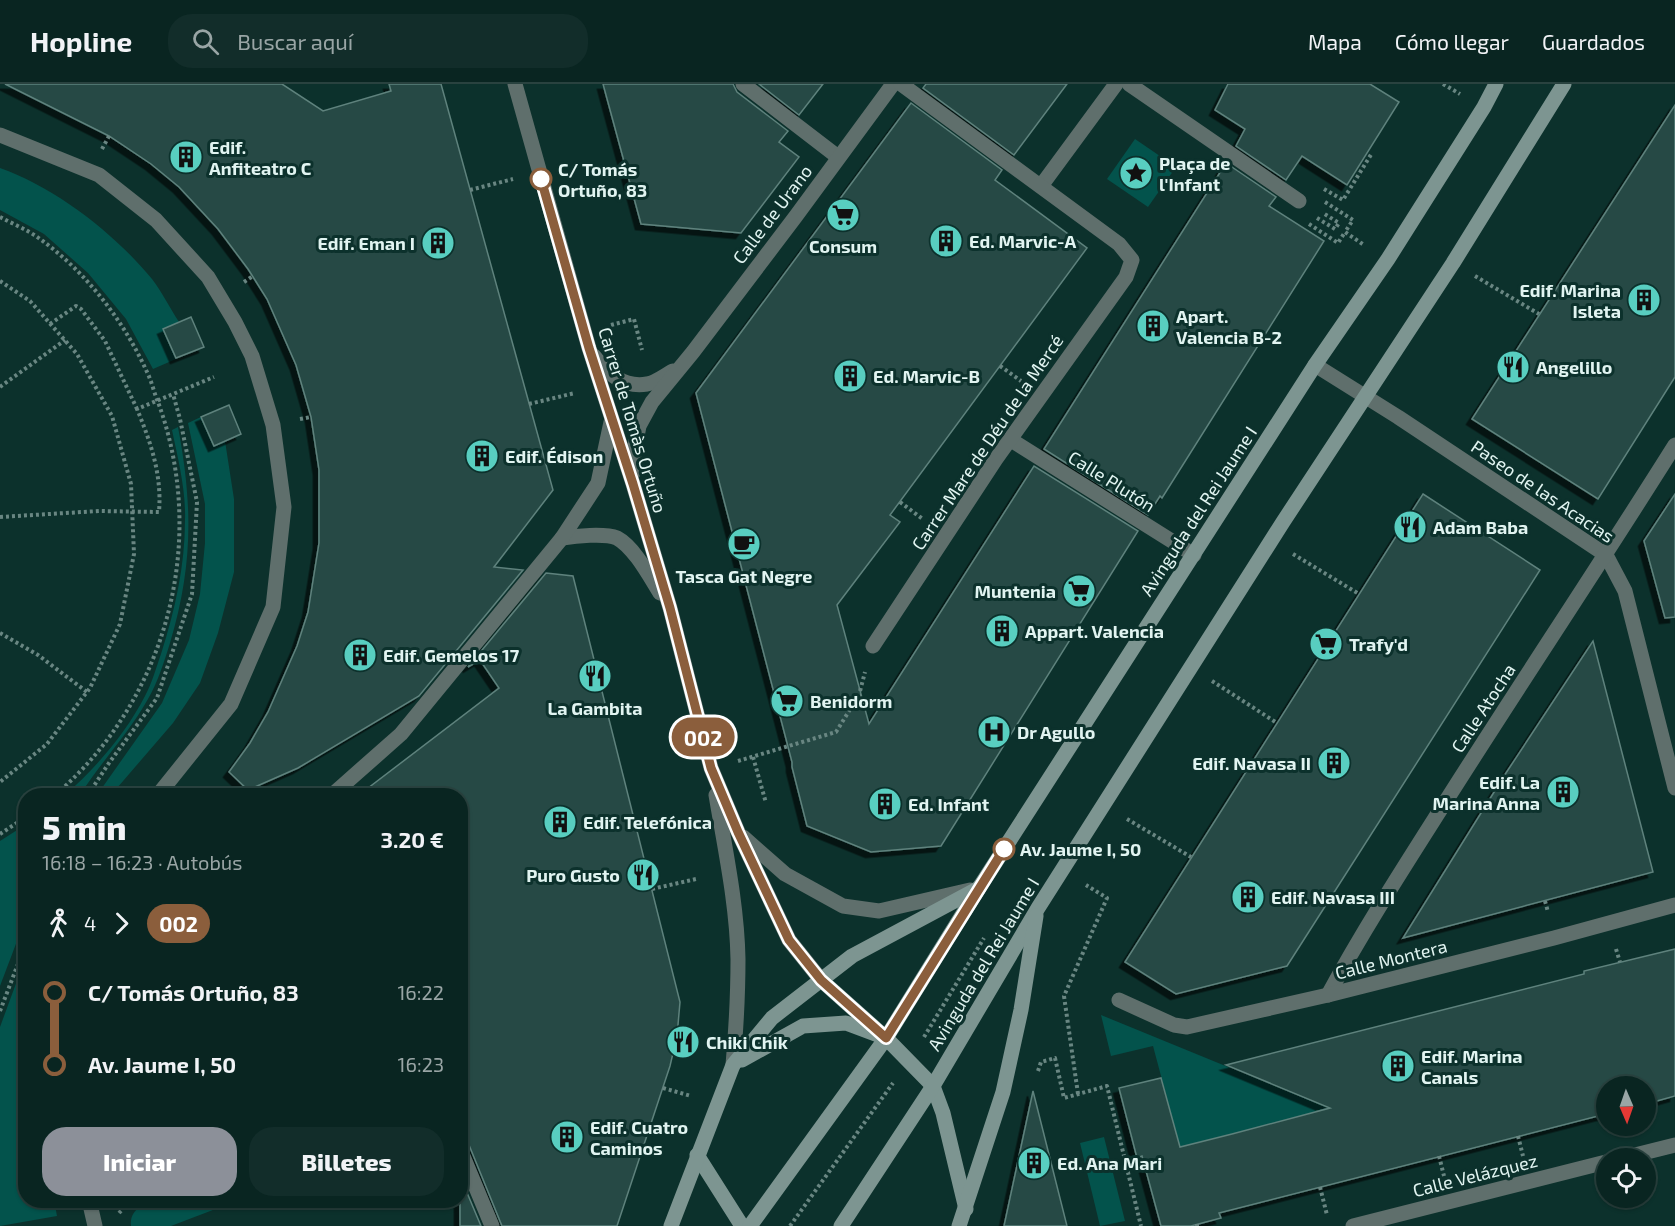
<!DOCTYPE html>
<html lang="es">
<meta charset="utf-8">
<style>
:root{--surface:#092521;--page:#122d2a;--text:#f1f3f6;--muted:#99a5a5;--line:#29423f;--accent:#8c9099}
body{margin:0;font-family:"Exo 2",sans-serif;background:var(--page);color:var(--text);height:100vh;display:flex;flex-direction:column;font-size:22px;white-space:nowrap}
*{box-sizing:border-box;margin:0}
p{font-size:20px;color:var(--muted)}
.icon{flex:none;width:33px;height:33px;fill:none;stroke:currentColor;stroke-width:2;stroke-linecap:round;stroke-linejoin:round}
.map{position:relative;flex:1;overflow:hidden}
.panel{position:absolute;left:18px;top:704px;width:450px;height:420px;display:flex;flex-direction:column;background:var(--surface);border-radius:24px;box-shadow:0 2px 4px #0004,0 0 0 2px var(--line)}
.panel>*{flex:none}
.badge{padding:0 12px;border-radius:20px;font-size:21px;line-height:39px}
.needle{width:39px;rotate:178deg}
.fabs{position:absolute;left:1596px;top:992px;display:grid;gap:12px}
.fabs a{display:grid;place-items:center;width:60px;height:60px;border-radius:50%;background:var(--surface);box-shadow:0 2px 4px #0004,0 0 0 2px var(--line);font-size:30px}
.map>.badge{position:absolute;translate:-50% -50%;box-shadow:0 0 0 3px #fff}
.legs{display:flex;align-items:center;gap:9px;height:66px;padding:0 24px;font-size:20px}
.legs p{margin-inline-start:auto}
.summary{display:flex;align-items:center;justify-content:space-between;height:102px;padding:0 24px}
h1{font-size:33px;font-weight:800;line-height:45px}
.primary-button{display:flex;gap:12px;margin-top:auto;padding:12px 24px}
.primary-button a{flex:1;height:69px;border-radius:24px;background:var(--accent);color:#fff;font-size:24px;font-weight:800;line-height:69px;text-align:center}
.primary-button a+a{background:var(--page);color:var(--text)}
ul{padding:0 24px;list-style:none}
li{display:flex;align-items:center;gap:21px;height:72px;font-size:22px}
li i{display:grid;place-items:center;width:9px;height:100%;margin:0 8px;background:currentColor}
li i::after{content:'';width:15px;height:15px;margin:-8px;border:4px solid;border-radius:50%;background:var(--surface)}
li p{margin-inline-start:auto}
li:first-child i{background:linear-gradient(#0000 50%,currentColor 0)}
li:last-child i{background:linear-gradient(currentColor 50%,#0000 0)}
header{display:flex;align-items:center;gap:36px;box-sizing:border-box;height:84px;padding:0 30px;background:var(--surface);border-bottom:2px solid var(--line)}
header strong{font-size:28px}
nav{display:flex;gap:33px;margin-inline-start:auto;font-size:21px}
.search{width:420px;height:54px;background:var(--page);display:flex;align-items:center;gap:15px;box-sizing:border-box;padding:0 21px;border-radius:24px;color:var(--muted);font-size:22px}
.map>svg:first-child{display:block}
</style>
<header>
<strong>Hopline</strong>
<div class="search"><svg class="icon" aria-label="search" viewBox="0 0 24 24"><circle cx="10" cy="10" r="6"/><path d="M15 15l6 6"/></svg>Buscar aquí</div>
<nav><a>Mapa</a><a>Cómo llegar</a><a>Guardados</a></nav>
</header>
<div class="map">
<svg width="1675" height="1142" viewBox="0 0 1675 1142">
<defs>
<filter id="shadow"><feDropShadow dx="-5.5" dy="5.5" stdDeviation="0" flood-color="#0009"/></filter>
</defs>
<rect width="100%" height="100%" fill="#0c312c"/>
<g fill="#03534c">
<polygon points="1135,55 1176,83 1148,123 1107,95"/>
<path d="M0,84c56,20 114,65 152,111 10,13 18,29 27,43l-15,7 12,30 -23,10 -27,-50 -38,-46 -44,-39 -44,-24z"/>
<polygon points="201,333 214,362 225,357 234,415 234,488 218,549 200,599 173,639 111,711 97,711 162,619 189,556 200,510 205,459 205,420 188,339"/>
<path d="M178,343c15,79 15,139 -8,216 -6,19 -12,39 -22,56 -19,34 -47,63 -68,96h-15c31,-27 61,-62 80,-99 7,-13 11,-28 16,-42 14,-44 24,-88 24,-134 1,-30 -7,-61 -13,-90z"/>
<polygon points="25,741 25,836 0,902 0,757"/>
<polygon points="25,875 26,1116 54,1116 57,1132 0,1142 0,943"/>
<polygon points="1101,931 1331,1025 1180,1063 1153,962 1111,972"/>
<polygon points="1104,1053 1125,1137 1100,1142 1080,1059"/>
<path d="M157,1116h66l3,5 -55,21h-40c-2,-16 12,-22 26,-26z"/>
</g>
<g fill="#274a45" stroke="#5e827d" stroke-width="1.5" filter="url(#shadow)">
<polygon points="5,0 282,0 323,27 391,7 389,0 441,0 553,406 494,483 523,486 419,612 298,684 248,706 229,688 250,659 268,628 297,562 308,528 319,459 319,386 311,333 296,281 267,215 248,185 218,145 179,103 151,80 109,52"/>
<polygon points="603,0 733,0 737,8 788,47 779,58 799,73 741,149 641,140"/>
<polygon points="759,0 823,0 799,31"/>
<polygon points="926,0 1067,0 1014,71 923,4"/>
<polygon points="1228,0 1370,0 1399,18 1347,101 1302,72 1286,96 1236,62 1245,45 1215,26"/>
<polygon points="911,19 1002,86 995,96 1087,164 890,431 900,438 837,521 869,640 1034,382 1138,447 941,762 871,768 807,742 792,683 792,678 696,309"/>
<polygon points="1675,21 1675,293 1598,415 1472,335"/>
<polygon points="1226,79 1276,113 1269,122 1324,157 1162,414 1160,412 1148,431 1044,365"/>
<polygon points="191,233 204,263 176,274 163,245"/>
<polygon points="229,321 241,350 214,362 201,333"/>
<polygon points="1423,410 1540,486 1287,882 1176,910 1125,878"/>
<polygon points="1675,410 1675,533 1665,534 1644,457"/>
<polygon points="546,489 573,492 680,918 677,952 670,982 617,1142 502,1142 469,1061 460,1055 460,711 359,711 499,604 480,576 468,583"/>
<polygon points="1593,557 1653,788 1403,854 1506,689"/>
<polygon points="1675,865 1675,1012 1646,1020 1646,1002 1606,1002 1606,1030 1219,1129 1221,1134 1191,1142 1161,1142 1142,1072 1137,1074 1119,1004 1161,994 1180,1063 1232,1050 1330,1024 1226,981 1584,890 1584,887"/>
<polygon points="1033,1007 1067,1142 1004,1142"/>
<polygon points="460,1092 481,1142 460,1142"/>
</g>
<g fill="none" stroke-linecap="round" stroke-linejoin="round">
<g stroke="#698682" stroke-width="4" stroke-dasharray="3 3" stroke-linecap="butt">
<polyline points="1443,0 1460,10"/>
<polyline points="102,65 109,52"/>
<polyline points="1324,105 1343,116 1372,69"/>
<polyline points="470,106 513,95"/>
<polyline points="1325,118 1353,136 1345,148 1364,161"/>
<path d="M0,133c13,7 28,13 40,22 46,33 84,82 107,133 5,10 7,21 11,30 51,139 9,298 -103,393"/>
<polyline points="1317,134 1335,145 1339,139 1323,129"/>
<polyline points="1309,140 1338,159 1345,148"/>
<polyline points="1475,192 1539,230"/>
<polyline points="0,197 30,217 77,270 112,332 131,400 134,470 120,540 90,604 47,660 0,698"/>
<polyline points="244,198 253,192"/>
<polyline points="50,240 76,222 81,225 105,257 137,325"/>
<polyline points="611,241 634,235 642,266"/>
<polyline points="1000,282 1021,297"/>
<polyline points="0,303 65,256"/>
<polyline points="529,320 575,309"/>
<polyline points="300,335 311,333"/>
<polyline points="900,418 924,436"/>
<path d="M0,433l99,-6 60,1c3,-37 -8,-69 -22,-103l77,-32"/>
<polyline points="1293,470 1359,510"/>
<polyline points="0,549 38,571 87,608"/>
<polyline points="1212,597 1277,639"/>
<polyline points="753,673 766,719"/>
<polyline points="738,677 836,648 859,611 865,588"/>
<polyline points="88,711 109,679 157,614 192,510 197,418 180,335 173,310"/>
<polyline points="1127,735 1191,773"/>
<polyline points="0,750 26,733"/>
<polyline points="652,805 696,795"/>
<polyline points="1545,817 1548,828"/>
<polyline points="1616,865 1620,878"/>
<polyline points="0,927 26,859"/>
<polyline points="924,953 984,854"/>
<polyline points="1038,987 1041,978 1055,974 1064,1014 1107,1002 1141,1142"/>
<polyline points="663,1004 691,1012"/>
<polyline points="1078,1010 1064,912 1107,814 1086,801"/>
<polyline points="1518,1052 1523,1072"/>
<polyline points="1439,1072 1444,1092"/>
<polyline points="1320,1103 1327,1131"/>
<polyline points="119,1129 131,1116"/>
<polyline points="1197,1140 1197,1142"/>
<polyline points="790,1142 893,999"/>
</g>
<g stroke="#5f6f6c" stroke-width="15">
<polyline points="515,0 589,264 633,400 670,524 711,684 738,748 789,856 821,896"/>
<polyline points="743,0 838,73"/>
<polyline points="1129,0 1299,117"/>
<polyline points="0,51 99,91 156,136 208,193 235,238 252,272 273,341 284,423 273,523 231,620 158,711"/>
<polyline points="1041,102 1116,0"/>
<path d="M594,272c13,17 29,32 53,28 8,-1 18,-9 26,-13"/>
<polyline points="1315,281 1398,333 1606,471 1625,507 1675,704"/>
<polyline points="1011,356 1194,471"/>
<polyline points="633,389 634,368 639,342 652,318 693,268 796,132 893,0"/>
<path d="M562,454c13,-2 43,-5 55,0 17,9 33,39 43,55"/>
<polyline points="873,562 996,375 1126,193 1132,176 1119,160 901,0"/>
<polyline points="332,711 401,650 562,454 598,399 611,338"/>
<path d="M716,711c9,54 21,109 22,164 0,36 -2,71 -5,106"/>
<polyline points="743,753 785,790 843,822 879,827 970,806"/>
<path d="M1328,911c36,-66 76,-128 116,-191 76,-120 155,-238 231,-359"/>
<polyline points="1119,916 1174,941 1187,943 1328,911 1554,854 1675,821"/>
<polyline points="460,1065 492,1142"/>
<polyline points="1623,1074 1675,1061"/>
<polyline points="89,1116 95,1142"/>
<polyline points="1353,1142 1606,1078"/>
</g>
<g stroke="#7d9591" stroke-width="15">
<polyline points="821,896 886,954 933,1002 943,1029 966,1125"/>
<polyline points="742,976 803,942 846,939 878,951"/>
<polyline points="697,1071 742,1142"/>
<polyline points="671,1142 733,981 772,934 852,872 979,804"/>
<polyline points="750,1142 886,954 979,804 1315,281 1388,175 1484,23 1496,0"/>
<polyline points="841,1142 933,1002 1038,824 1283,438 1453,179 1564,0"/>
<polyline points="959,1142 1003,1008 1021,926 1036,832"/>
</g>
</g>
<g fill="none" stroke-linecap="round" stroke-linejoin="round">
<defs>
<polyline id="line-1" points="541,95 589,264 633,400 670,524 711,684 738,748 789,856 821,896 886,954 1004,765"/>
</defs>
<use href="#line-1" stroke="#fff" stroke-width="14"/>
<use href="#line-1" stroke="#8b5e3c" stroke-width="9"/>
</g>
<defs>
<symbol id="building-disc" viewBox="-11 -11 22 22"><circle r="9.5" fill="#58cec0" stroke="#0c312c"/><path d="M-4-6H4V6H1V3H-1V6H-4ZM-2.5-4.3h1.7v1.8h-1.7ZM.8-4.3h1.7v1.8H.8ZM-2.5-1h1.7V.8h-1.7ZM.8-1h1.7V.8H.8Z" fill="#111"/></symbol>
<symbol id="sight-disc" viewBox="-11 -11 22 22"><circle r="9.5" fill="#58cec0" stroke="#0c312c"/><path d="M0-6L1.8-2.2L6-1.7L2.9 1.2L3.7 5.4L0 3.3L-3.7 5.4L-2.9 1.2L-6-1.7L-1.8-2.2Z" fill="#111"/></symbol>
<symbol id="supermarket-disc" viewBox="-11 -11 22 22"><circle r="9.5" fill="#58cec0" stroke="#0c312c"/><path d="M-6-5.5h2.5l.6 2H6L4.5 2H-2.5L-4.4-4H-6ZM-1.5 3.2a1.3 1.3 0 1 0 .1 0ZM3 3.2a1.3 1.3 0 1 0 .1 0Z" fill="#111"/></symbol>
<symbol id="restaurant-disc" viewBox="-11 -11 22 22"><circle r="9.5" fill="#58cec0" stroke="#0c312c"/><path d="M-5-6h1v4h1v-4h1v4h1v-4h1v5L-1.5 .5V6h-2V.5L-5-1ZM5-6V6H3V1.5H1.5Q1.5-4 5-6Z" fill="#111"/></symbol>
<symbol id="cafe-disc" viewBox="-11 -11 22 22"><circle r="9.5" fill="#58cec0" stroke="#0c312c"/><path d="M-5.5-4.5H6V0H3Q3 3.5 0 3.5H-2.5Q-5.5 3.5-5.5 0ZM3-3.2v2h1.7v-2ZM-6 4.5H4V6H-6Z" fill="#111"/></symbol>
<symbol id="hospital-disc" viewBox="-11 -11 22 22"><circle r="9.5" fill="#58cec0" stroke="#0c312c"/><path d="M-5-5h3v3.5h4V-5h3V5h-3V1.5h-4V5h-3Z" fill="#111"/></symbol>
</defs>
<g fill-rule="evenodd">
<use href="#building-disc" x="167" y="54" width="38" height="38"/>
<use href="#sight-disc" x="1117" y="70" width="38" height="38"/>
<use href="#supermarket-disc" x="824" y="112" width="38" height="38"/>
<use href="#building-disc" x="927" y="138" width="38" height="38"/>
<use href="#building-disc" x="419" y="140" width="38" height="38"/>
<use href="#building-disc" x="1625" y="197" width="38" height="38"/>
<use href="#building-disc" x="1134" y="223" width="38" height="38"/>
<use href="#restaurant-disc" x="1494" y="264" width="38" height="38"/>
<use href="#building-disc" x="831" y="273" width="38" height="38"/>
<use href="#building-disc" x="463" y="353" width="38" height="38"/>
<use href="#restaurant-disc" x="1391" y="424" width="38" height="38"/>
<use href="#cafe-disc" x="725" y="441" width="38" height="38"/>
<use href="#supermarket-disc" x="1060" y="488" width="38" height="38"/>
<use href="#building-disc" x="983" y="528" width="38" height="38"/>
<use href="#supermarket-disc" x="1307" y="541" width="38" height="38"/>
<use href="#building-disc" x="341" y="552" width="38" height="38"/>
<use href="#restaurant-disc" x="576" y="573" width="38" height="38"/>
<use href="#supermarket-disc" x="768" y="598" width="38" height="38"/>
<use href="#hospital-disc" x="975" y="629" width="38" height="38"/>
<use href="#building-disc" x="1315" y="660" width="38" height="38"/>
<use href="#building-disc" x="1544" y="689" width="38" height="38"/>
<use href="#building-disc" x="866" y="701" width="38" height="38"/>
<use href="#building-disc" x="541" y="719" width="38" height="38"/>
<use href="#restaurant-disc" x="624" y="772" width="38" height="38"/>
<use href="#building-disc" x="1229" y="794" width="38" height="38"/>
<use href="#restaurant-disc" x="664" y="939" width="38" height="38"/>
<use href="#building-disc" x="1379" y="963" width="38" height="38"/>
<use href="#building-disc" x="548" y="1034" width="38" height="38"/>
<use href="#building-disc" x="1015" y="1060" width="38" height="38"/>
</g>
<g fill="#fff" stroke="#8b5e3c" stroke-width="3">
<circle cx="541" cy="95" r="10"/>
<circle cx="1004" cy="765" r="10"/>
</g>
<g text-anchor="middle" dominant-baseline="central" stroke-width="6" stroke-linejoin="round" paint-order="stroke">
<g font-size="18" font-weight="bold" fill="#e1f4f1" stroke="#0c312c" text-anchor="start">
<text x="209" y="63">Edif.<tspan x="209" dy="21">Anfiteatro C</tspan></text>
<text x="1159" y="79">Plaça de<tspan x="1159" dy="21">l'Infant</tspan></text>
<text x="969" y="157">Ed. Marvic-A</text>
<text x="415" y="159" text-anchor="end">Edif. Eman I</text>
<text x="843" y="162" text-anchor="middle">Consum</text>
<text x="1621" y="206" text-anchor="end">Edif. Marina<tspan x="1621" dy="21">Isleta</tspan></text>
<text x="1176" y="232">Apart.<tspan x="1176" dy="21">Valencia B-2</tspan></text>
<text x="1536" y="283">Angelillo</text>
<text x="873" y="292">Ed. Marvic-B</text>
<text x="505" y="372">Edif. Édison</text>
<text x="1433" y="443">Adam Baba</text>
<text x="744" y="492" text-anchor="middle">Tasca Gat Negre</text>
<text x="1056" y="507" text-anchor="end">Muntenia</text>
<text x="1025" y="547">Appart. Valencia</text>
<text x="1349" y="560">Trafy'd</text>
<text x="383" y="571">Edif. Gemelos 17</text>
<text x="810" y="617">Benidorm</text>
<text x="595" y="624" text-anchor="middle">La Gambita</text>
<text x="1017" y="648">Dr Agullo</text>
<text x="1311" y="679" text-anchor="end">Edif. Navasa II</text>
<text x="1540" y="698" text-anchor="end">Edif. La<tspan x="1540" dy="21">Marina Anna</tspan></text>
<text x="908" y="720">Ed. Infant</text>
<text x="583" y="738">Edif. Telefónica</text>
<text x="620" y="791" text-anchor="end">Puro Gusto</text>
<text x="1271" y="813">Edif. Navasa III</text>
<text x="706" y="958">Chiki Chik</text>
<text x="1421" y="972">Edif. Marina<tspan x="1421" dy="21">Canals</tspan></text>
<text x="590" y="1043">Edif. Cuatro<tspan x="590" dy="21">Caminos</tspan></text>
<text x="1057" y="1079">Ed. Ana Mari</text>
</g>
<g font-size="18" font-weight="bold" fill="#e1f4f1" stroke="#0c312c" text-anchor="start">
<text x="558" y="85">C/ Tomás<tspan x="558" dy="21">Ortuño, 83</tspan></text>
<text x="1020" y="765">Av. Jaume I, 50</text>
</g>
<g font-size="18" fill="#e1f4f1" stroke="#0c312c">
<text transform="translate(772 130) rotate(-53)">Calle de Urano</text>
<text transform="translate(633 336) rotate(73)">Carrer de Tomàs Ortuño</text>
<text transform="translate(987 358) rotate(-56)">Carrer Mare de Déu de la Mercé</text>
<text transform="translate(1112 397) rotate(32)">Calle Plutón</text>
<text transform="translate(1543 407) rotate(34)">Paseo de las Acacias</text>
<text transform="translate(1198 427) rotate(-57)">Avinguda del Rei Jaume I</text>
<text transform="translate(1483 624) rotate(-57)">Calle Atocha</text>
<text transform="translate(1391 875) rotate(-14)">Calle Montera</text>
<text transform="translate(983 880) rotate(-59)">Avinguda del Rei Jaume I</text>
<text transform="translate(1475 1091) rotate(-14)">Calle Velázquez</text>
</g>
</g>
</svg>
<div class="fabs">
<a><svg class="needle" viewBox="-14 -14 28 28"><path d="M0-13l5 13h-10z" fill="#e53935"/><path d="M0 13l5-13h-10z" fill="#99a5a5"/></svg></a>
<a><svg class="icon" aria-label="locate" viewBox="0 0 24 24"><circle cx="12" cy="12" r="6"/><path d="M12 2v4M12 18v4M2 12h4M18 12h4"/></svg></a>
</div>
<b class="badge" style="left:703px;top:653px;background:#8b5e3c;color:#fff">002</b>
<section class="panel">
<div class="summary"><div><h1>5 min</h1><p>16:18 – 16:23 · Autobús</p></div><b>3.20 €</b></div>
<div class="legs"><svg class="icon" aria-label="walk" viewBox="0 0 24 24"><circle cx="13" cy="4" r="2"/><path d="M13 8l-2 6 4 7M11 14l-3 7M7 12l3-4h3l4 4"/></svg>4<svg class="icon" aria-label="forward" viewBox="0 0 24 24"><path d="M9 5l7 7-7 7"/></svg><b class="badge" style="background:#8b5e3c;color:#fff">002</b></div>
<ul>
<li><i style="color:#8b5e3c"></i><b>C/ Tomás Ortuño, 83</b><p>16:22</p></li>
<li><i style="color:#8b5e3c"></i><b>Av. Jaume I, 50</b><p>16:23</p></li>
</ul>
<div class="primary-button"><a>Iniciar</a><a>Billetes</a></div>
</section>
</div>
